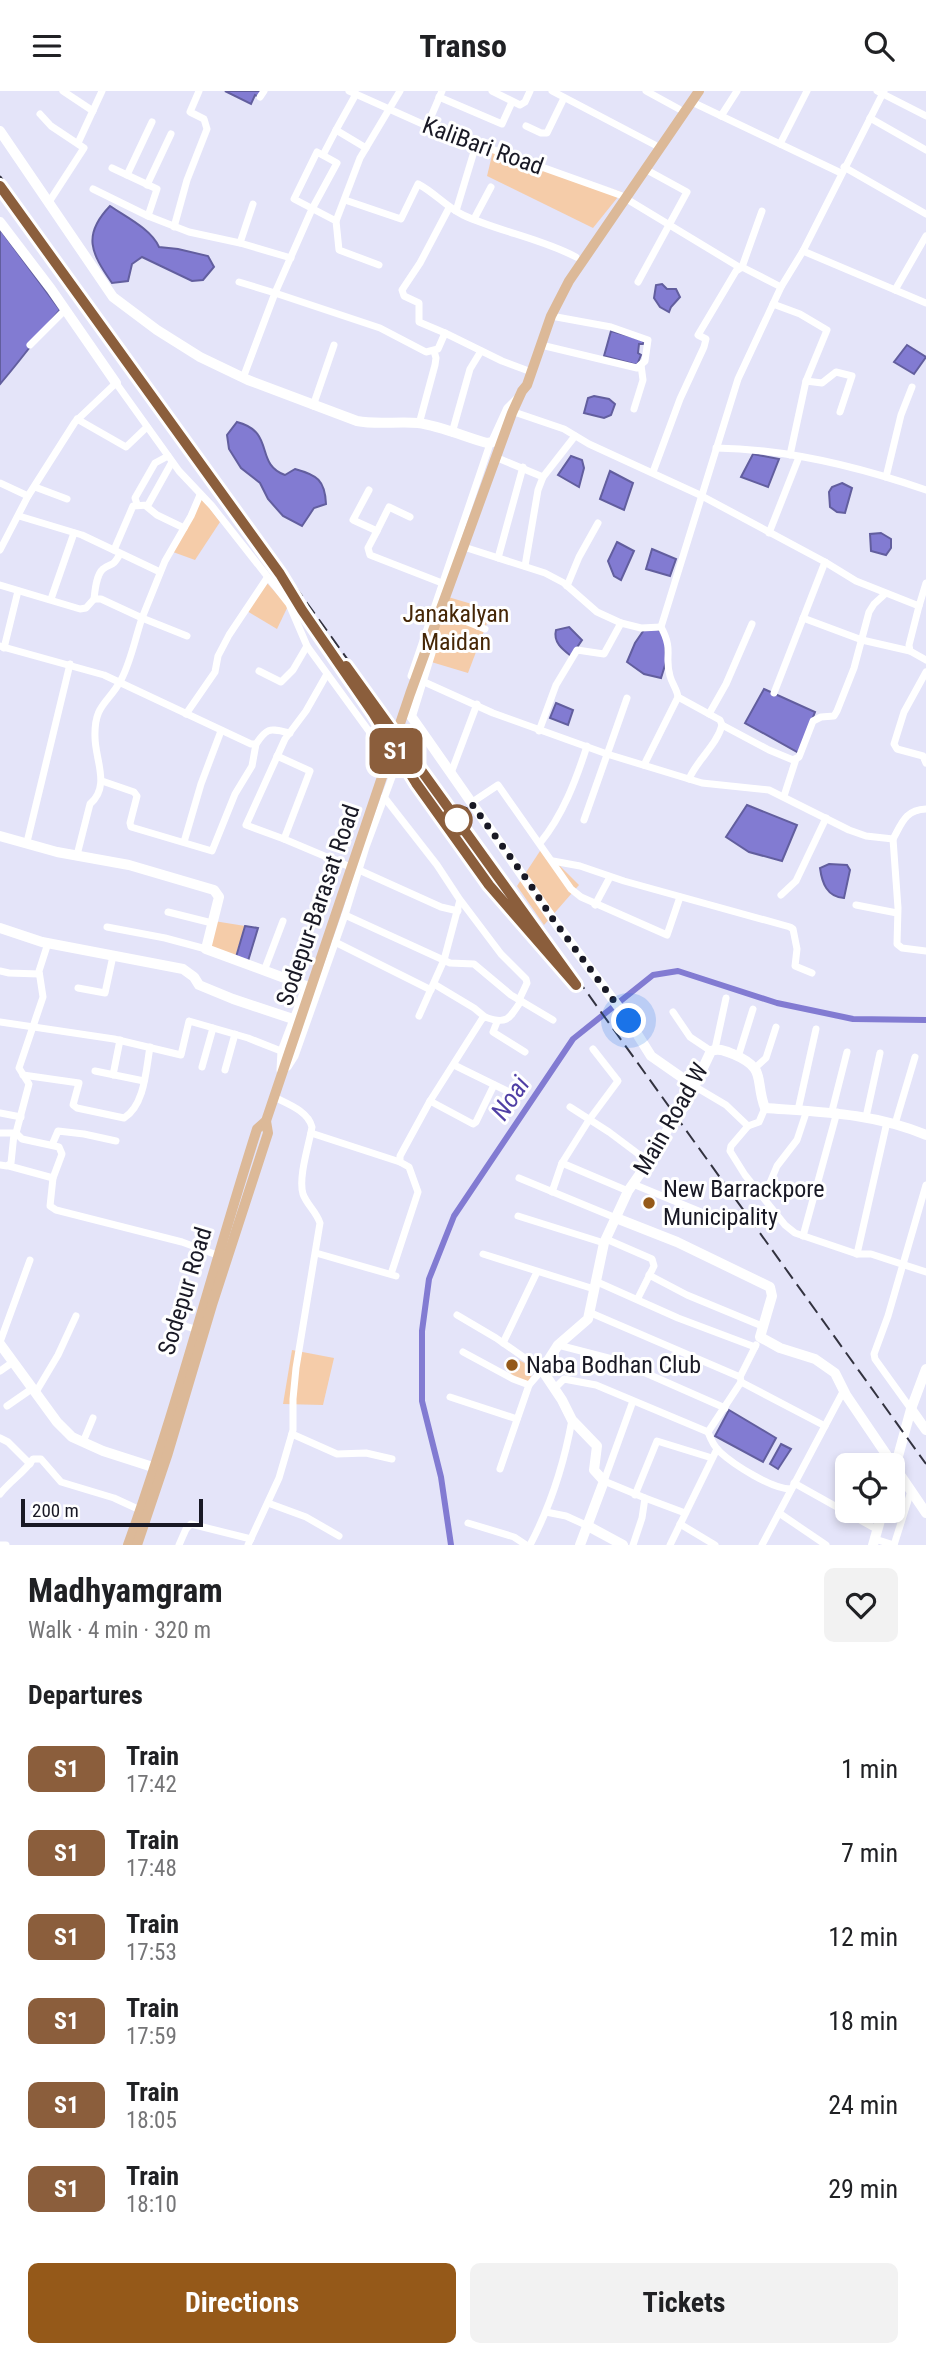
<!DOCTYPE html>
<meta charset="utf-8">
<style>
:root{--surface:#fff;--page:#f2f2f2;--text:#202124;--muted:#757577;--accent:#955919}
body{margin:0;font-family:"Roboto Condensed",sans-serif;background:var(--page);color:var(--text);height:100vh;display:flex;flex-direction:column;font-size:26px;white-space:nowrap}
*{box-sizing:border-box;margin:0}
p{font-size:23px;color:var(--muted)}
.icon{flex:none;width:38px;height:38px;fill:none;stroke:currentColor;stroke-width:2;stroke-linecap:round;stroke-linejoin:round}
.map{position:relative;height:1454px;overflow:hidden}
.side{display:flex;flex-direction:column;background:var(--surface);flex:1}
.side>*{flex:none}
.badge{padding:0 14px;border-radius:10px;font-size:24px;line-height:46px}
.controls{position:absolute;left:835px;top:1362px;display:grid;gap:14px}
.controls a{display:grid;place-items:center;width:70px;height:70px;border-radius:10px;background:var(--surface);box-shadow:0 4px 10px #0003;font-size:35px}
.scale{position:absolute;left:21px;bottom:18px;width:182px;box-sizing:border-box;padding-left:7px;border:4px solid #191925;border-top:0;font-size:19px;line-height:24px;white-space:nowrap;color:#191925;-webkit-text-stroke:5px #fff;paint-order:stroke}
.you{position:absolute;width:35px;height:35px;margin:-18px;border:5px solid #fff;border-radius:50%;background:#1a73e8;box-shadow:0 0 0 10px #1a73e833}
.map>.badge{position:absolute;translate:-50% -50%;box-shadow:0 0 0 4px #fff}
h2{padding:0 28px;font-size:26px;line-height:63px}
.round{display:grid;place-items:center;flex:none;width:74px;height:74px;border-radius:10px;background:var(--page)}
.summary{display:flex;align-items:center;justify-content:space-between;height:119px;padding:0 28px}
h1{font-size:33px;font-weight:700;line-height:52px}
.primary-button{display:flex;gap:14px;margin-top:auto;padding:14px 28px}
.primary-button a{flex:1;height:80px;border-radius:10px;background:var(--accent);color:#fff;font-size:28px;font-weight:700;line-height:80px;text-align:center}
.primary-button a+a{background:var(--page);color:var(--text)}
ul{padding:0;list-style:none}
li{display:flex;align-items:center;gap:21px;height:84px;padding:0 28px}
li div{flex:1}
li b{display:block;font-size:26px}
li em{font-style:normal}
li .badge{min-width:77px;font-weight:700;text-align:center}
header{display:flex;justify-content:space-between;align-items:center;height:91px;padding:0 28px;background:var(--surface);font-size:32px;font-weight:700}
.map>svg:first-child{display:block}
</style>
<header><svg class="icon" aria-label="menu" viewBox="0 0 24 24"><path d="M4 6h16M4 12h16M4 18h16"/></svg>Transo<svg class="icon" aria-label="search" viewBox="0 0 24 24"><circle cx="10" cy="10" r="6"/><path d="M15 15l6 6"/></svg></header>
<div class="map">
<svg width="926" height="1454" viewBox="0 0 926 1454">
<rect width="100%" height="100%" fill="#e4e4f9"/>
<g fill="#f5cca9">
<polygon points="493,60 622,101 593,137 487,85"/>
<polygon points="202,407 220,431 195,469 173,461"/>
<polygon points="266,491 288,515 277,538 247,520"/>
<polygon points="438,503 492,519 468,582 418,567"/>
<polygon points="542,757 579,794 544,834 517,795"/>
<polygon points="214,830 245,835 235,866 208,856"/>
<polygon points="292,1259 334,1267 323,1314 283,1313"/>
<polygon points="519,1269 535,1278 528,1291 510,1284"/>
</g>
<g fill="#827bd2" stroke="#625e9e" stroke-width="2">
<polygon points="225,0 262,0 259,6 255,4 251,13"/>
<path d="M110,115c16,11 41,23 49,41l19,2 30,7 6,11 -11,13 -11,1 -50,-24 -10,7 -4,17 -16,2c-21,-30 -30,-48 -2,-77z"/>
<path d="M0,138l60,81c-21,24 -39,50 -60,74z"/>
<polygon points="662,193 667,198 676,198 680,206 671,216 669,221 660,216 654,207 656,194"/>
<polygon points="611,240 644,249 643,253 639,253 638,262 641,264 637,274 604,265"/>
<polygon points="907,254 926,266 914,283 894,271"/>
<polygon points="594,305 609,308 615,313 611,324 604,327 584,322 588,307"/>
<path d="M237,331c39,10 17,42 48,53l10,-6c22,6 30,11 31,35l-12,4 -12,18 -19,-10 -15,-17 -8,-16 -19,-15 -12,-19 -2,-14z"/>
<polygon points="753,363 779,368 768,396 741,386"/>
<polygon points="571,365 582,369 584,377 579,396 558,384"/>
<polygon points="610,380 633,392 624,419 600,408"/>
<polygon points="842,392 852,397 845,422 837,421 830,416 829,401 832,396"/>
<polygon points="881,442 891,448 891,457 886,464 871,460 870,443"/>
<polygon points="617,451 634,460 621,489 614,485 608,470"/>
<polygon points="652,458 676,468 670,485 646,478"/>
<path d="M569,536l13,13 -11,16c-9,-7 -18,-14 -15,-26z"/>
<polygon points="655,537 665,543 666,571 661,587 644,583 627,571 635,552 644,539"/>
<polygon points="764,598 815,621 799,662 745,632"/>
<polygon points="556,612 573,619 568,634 550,627"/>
<polygon points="747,714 797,734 782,770 749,761 726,746"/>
<path d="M829,773l18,1 3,5 -6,28c-17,-1 -22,-15 -24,-30z"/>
<polygon points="245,835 258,837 248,870 236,866"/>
<polygon points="729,1319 776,1347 763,1371 715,1345"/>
<polygon points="781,1353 791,1358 778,1378 770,1373"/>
</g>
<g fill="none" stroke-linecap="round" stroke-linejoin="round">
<polyline stroke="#827bd2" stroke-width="6" points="451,1454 441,1386 422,1310 422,1240 429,1188 454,1125 573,948 653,884 678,880 777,912 853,928 926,929"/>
<g stroke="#fff" stroke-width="7">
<polyline points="63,0 93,20"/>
<polyline points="349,0 427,35 620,104 739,176"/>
<polyline points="492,0 520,14 525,11 530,0"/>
<polyline points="552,0 655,54"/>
<polyline points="646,0 679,18"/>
<polyline points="877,0 926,25"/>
<polyline points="356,3 336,39 366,57"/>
<polyline points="260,6 264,0"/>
<polyline points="439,6 502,33 512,11"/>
<polyline points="692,11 841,82"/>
<polyline points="40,23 51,35 84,57 49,111"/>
<polyline points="721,25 737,0"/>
<polyline points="870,27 926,59"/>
<polyline points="427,35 442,0"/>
<polyline points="526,35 541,42 547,42 564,7"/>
<polyline points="78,52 102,0"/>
<polyline points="780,53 807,0"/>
<polyline points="323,64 336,39"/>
<polyline points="844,76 926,123"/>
<polyline points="127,84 152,31"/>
<polyline points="147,94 171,43"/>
<polyline points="93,98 148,125 157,98 112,77"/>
<path d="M345,109l56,19 17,-35c16,8 28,23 45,31 37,17 77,23 113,42"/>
<polyline points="456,120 476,54"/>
<polyline points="148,125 189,141 240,152 253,113"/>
<polyline points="474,128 491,96"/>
<polyline points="336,130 360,67 400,0"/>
<polyline points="174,136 187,89 207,38 204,28 190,21 199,0"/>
<polyline points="240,152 291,167"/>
<polyline points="803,160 926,212"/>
<polyline points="742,176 762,120"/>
<polyline points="239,191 275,202 312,118 337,72 317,61 294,108 336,130 339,159 379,174"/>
<polyline points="638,191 687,101 645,78"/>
<polyline points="895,199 926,145"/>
<polyline points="773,213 800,223 827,239 806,290 790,364"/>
<polyline points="445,242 419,231 419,212 404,205 402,199 420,172 449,117"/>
<polyline points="30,254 65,219"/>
<polyline points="541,254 637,277 645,270 648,249 611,236 551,225"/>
<polyline points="243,287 275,202 380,237 426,261 438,258 445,242 502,270 526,279"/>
<polyline points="806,290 822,292 836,281 852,285 840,321"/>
<polyline points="313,315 334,254"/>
<polyline points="634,318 643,289 641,274"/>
<polyline points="517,322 564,338 589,353 700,404 825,471 856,490 919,515 926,492"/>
<polyline points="77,328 126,356 147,336"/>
<polyline points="419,333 435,274 436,267 434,260"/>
<polyline points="452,342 470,278 481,260"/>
<path d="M490,353l-79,232 82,37 114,41 95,29 67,7 80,40 17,6 27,3c9,-16 12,-29 33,-30"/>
<path d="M716,357c70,1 144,19 210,42"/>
<polyline points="500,368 543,386"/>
<polyline points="653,381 680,308 704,256 706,248 698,244 736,180 742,176 781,196"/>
<polyline points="886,386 901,324 912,296"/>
<polyline points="0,392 28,405 75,331 116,292 179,380 212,415 289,513 307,555 387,665"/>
<polyline points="35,396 67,408"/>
<polyline points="369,399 353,429 377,440 368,457 370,464 442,492"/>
<polyline points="137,413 135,407 155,372 168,365"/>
<polyline points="146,415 157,424 184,437"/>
<polyline points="19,425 82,444 160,481"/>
<polyline points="377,440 389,416 410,426"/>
<polyline points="769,442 799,366"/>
<polyline points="467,457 545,482 564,492 597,521 621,532"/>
<polyline points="0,459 28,405"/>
<polyline points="114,459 133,415 148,414 172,371"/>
<polyline points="498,467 523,376"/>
<polyline points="525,475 538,399 543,386 575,345"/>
<polyline points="0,494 80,518 86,517 94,508 101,508 142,527 165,470 191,425 200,404"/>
<polyline points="567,495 579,466 598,432"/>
<polyline points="51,508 74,442"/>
<path d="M94,508c1,-8 2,-24 9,-30 9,-7 9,-1 17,-15"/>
<polyline points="919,515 909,554 910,560 926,569"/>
<polyline points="443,521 485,538"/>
<polyline points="803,527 862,549 910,560"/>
<path d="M0,555l104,29 147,69h5c12,-18 14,-15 34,-11"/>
<polyline points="4,557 18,500"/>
<polyline points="259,580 281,591 293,579 307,555"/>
<polyline points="926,581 904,621 894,653 897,658 923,665 926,672"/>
<polyline points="774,602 825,471"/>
<path d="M678,606c-1,-8 -6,-13 -8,-21 -6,-20 4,-25 -9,-49l77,-248 43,-92 22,-36 81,-160"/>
<polyline points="186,623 215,581 218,565 229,544 267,487"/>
<polyline points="709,623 726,593 752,533"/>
<polyline points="722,634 769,659 793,669 799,666 813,630 821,626 834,625 837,620 854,577 869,521 874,513 885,503"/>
<polyline points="539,640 556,594 577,559 604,563 621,532 641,537 661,536"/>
<polyline points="277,665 310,680 284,748 348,775"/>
<path d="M644,674l34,-68 42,23 2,5c-5,20 -25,35 -33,54"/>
<polyline points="451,682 477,613"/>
<polyline points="102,690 134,701 137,705 130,732 131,736 212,760 235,703 252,675 256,653"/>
<polyline points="784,705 796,668"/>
<polyline points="384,706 437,774 460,809 444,869 419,925"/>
<polyline points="471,712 498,694 571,798 581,806 667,844 680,806"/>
<polyline points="584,729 627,607"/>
<polyline points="284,748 246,734 285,648 306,620 327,583"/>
<polyline points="893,748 898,817 897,853 902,857 926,860"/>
<polyline points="27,751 70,573"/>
<polyline points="184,751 201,693 221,640"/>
<path d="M540,752c23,-28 36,-63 47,-97"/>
<path d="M77,764l13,-51c21,-18 5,-44 5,-67 -1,-33 13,-33 26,-57 10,-19 14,-41 21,-62l45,18"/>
<polyline points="553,770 580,775 624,790 790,836 793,838 797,858 795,875 812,882"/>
<polyline points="359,779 441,816 458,820"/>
<polyline points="781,804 796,790 826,727"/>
<polyline points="461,810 501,863 526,888 527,892 519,909"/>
<polyline points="595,814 610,786"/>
<polyline points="856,814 897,822"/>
<polyline points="168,821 212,832"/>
<polyline points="345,824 450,872 474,873 511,904 553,929"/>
<polyline points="107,836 165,847 206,858"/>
<polyline points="335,851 431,899"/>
<polyline points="0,880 9,882 39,883"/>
<polyline points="264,880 283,830"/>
<polyline points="434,893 474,917 485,926"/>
<polyline points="78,897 105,902 113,865"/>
<polyline points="673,921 690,946 711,960"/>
<polyline points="0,931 114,948 181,964 189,930 248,947 281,960"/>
<polyline points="497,931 493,941 525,961"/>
<polyline points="593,958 618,990 589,1029 562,1072 628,1100"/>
<polyline points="715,958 726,907"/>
<polyline points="738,966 753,918"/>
<polyline points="454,974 507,1000"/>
<polyline points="202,976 213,937"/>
<polyline points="288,976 295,965 345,824 366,756 398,670 394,666 387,665"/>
<polyline points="756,976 766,967 776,936"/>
<polyline points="225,979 235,943"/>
<polyline points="280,979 281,960 306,894"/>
<polyline points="95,980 144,990"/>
<path d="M23,984l56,8 -6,22 4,3 47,10c21,-13 22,-49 26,-71"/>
<polyline points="113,984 120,949"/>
<polyline points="694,995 726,1014 748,1035 759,1031 765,1017"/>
<polyline points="430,1010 473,1033 476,1031 494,994"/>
<polyline points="570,1016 609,1041 649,1071"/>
<polyline points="798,1019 816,938"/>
<polyline points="832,1020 847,961"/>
<polyline points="0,1022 21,1026"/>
<polyline points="866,1026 880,962"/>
<polyline points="895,1033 915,966"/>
<polyline points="748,1035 731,1055 730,1060 745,1084 785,1134 795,1142 857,1163 871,1163 926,1181"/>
<polyline points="0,1042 16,1042 29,993 19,977 43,906 39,880 48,852"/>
<polyline points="311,1042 400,1071"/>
<polyline points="52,1054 58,1040 84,1043 116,1050"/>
<polyline points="0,1074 7,1075 11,1072 14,1043"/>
<polyline points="9,1075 53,1087 62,1063 59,1056 22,1048 16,1042"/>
<polyline points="53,1087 50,1115 56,1119 182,1151 217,1164"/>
<polyline points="519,1087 616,1127"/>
<polyline points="633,1093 718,1128"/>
<polyline points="552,1101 562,1072"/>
<polyline points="764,1106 777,1075 797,1049 807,1019"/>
<polyline points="518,1125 604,1152"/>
<polyline points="803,1145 837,1021"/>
<polyline points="606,1148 652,1168 654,1175 638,1207"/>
<polyline points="316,1162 396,1185"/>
<polyline points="483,1163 594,1198"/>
<polyline points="857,1163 887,1031"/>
<path d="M391,1183l27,-82 -9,-25 -9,-5v-6l30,-55 52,-82 3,-2c22,8 24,2 36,-16"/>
<polyline points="649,1184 687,1204 762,1235"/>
<polyline points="595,1190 678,1227 755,1256"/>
<polyline points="591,1222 740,1286"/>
<polyline points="457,1224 496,1247 542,1279 529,1294 513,1288 463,1261"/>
<polyline points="165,1229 195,1238"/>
<polyline points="0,1251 30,1169"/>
<polyline points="503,1252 537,1181"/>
<polyline points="558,1254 616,1269 725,1317"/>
<polyline points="0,1280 13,1271"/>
<polyline points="741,1290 740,1286 756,1254"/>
<polyline points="554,1298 564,1288 596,1294 708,1341 741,1291 825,1335"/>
<polyline points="36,1301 58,1264 76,1225"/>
<polyline points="450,1306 517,1328"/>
<polyline points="7,1315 33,1297"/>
<polyline points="911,1318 875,1268 874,1263 888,1225 926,1094"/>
<path d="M708,1341c3,8 6,15 12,20 14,13 52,37 71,37"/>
<polyline points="292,1343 337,1363 366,1362 392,1368"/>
<polyline points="0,1347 8,1351 30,1373"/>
<polyline points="83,1351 93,1327"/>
<polyline points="500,1378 529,1294"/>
<polyline points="794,1392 878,1439"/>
<path d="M0,1403c10,-13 24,-21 33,-35h8l20,23 53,16 26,12"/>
<polyline points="635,1404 657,1350 712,1367"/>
<polyline points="645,1407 685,1422"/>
<polyline points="268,1412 306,1426 339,1445"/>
<polyline points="546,1421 566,1425 588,1435"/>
<polyline points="779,1422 826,1454"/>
<polyline points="468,1432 514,1446 526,1454"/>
<polyline points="680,1433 715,1454"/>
<polyline points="875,1448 894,1454"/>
<polyline points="0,1454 6,1454"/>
<polyline points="179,1454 186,1438 191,1433 251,1448"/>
<path d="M248,1454l31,-67 14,-48v-31l3,-31 24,-145c-4,-12 -13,-18 -17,-29 -5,-17 6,-49 9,-67 -4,-16 -24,-23 -38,-30"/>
<path d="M530,1454c21,-40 34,-81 42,-125"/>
<polyline points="633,1454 642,1427 645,1407 604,1390 633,1310"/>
<polyline points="670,1454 717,1358"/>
<polyline points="762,1454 844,1299"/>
<polyline points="894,1454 911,1400"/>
</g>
<g stroke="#fff" stroke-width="10">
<path d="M0,40l113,166 44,33 43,27 48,23 109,41c20,4 41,0 61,2 23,3 47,14 69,20l6,-1 15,-33 9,-9"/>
<polyline points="0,131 51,198 116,292"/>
<polyline points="436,544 411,625 552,827 629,930 651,965 694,995"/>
<polyline points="0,745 57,761 129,774 214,799 219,806 206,858 306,895"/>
<polyline points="0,837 42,851 183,878 194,886 199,894 233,908 293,928"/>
<polyline points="616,1127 677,1151 770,1196 772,1205 760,1246 780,1257 815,1268 835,1282 846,1304 926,1422"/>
<polyline points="0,1253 57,1331 72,1346 103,1360 162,1379"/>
<polyline points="911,1318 926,1339"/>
<polyline points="894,1380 911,1318 926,1278"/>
<polyline points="588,1435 623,1454"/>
<path d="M580,1454l24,-64 -10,-11 3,-24 -25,-26 -10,-20 -20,-30 16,-25 30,-26 16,-76 24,-52 30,-43 14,-27 13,-15 26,-55c8,-3 14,0 22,3 35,15 21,25 32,54 55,4 109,5 161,27"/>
<polyline points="873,1454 883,1419"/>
</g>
<g stroke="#dcb998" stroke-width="10">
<path d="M128,1454c49,-137 85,-278 129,-416l9,-8 144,-427 102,-281 10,-22 5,-6 24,-69 18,-35 130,-190"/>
<polyline points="137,1454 167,1365 212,1214 268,1042 266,1030"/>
</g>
<g stroke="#333340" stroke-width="2" stroke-dasharray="14 7" stroke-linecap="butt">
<polyline points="0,85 926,1373"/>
<polyline points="364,608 416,692 489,794 553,868"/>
</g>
</g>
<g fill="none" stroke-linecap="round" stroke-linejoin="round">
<defs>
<polyline id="line" points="0,95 280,483 302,519 373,622 416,692 489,794 576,894 346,575"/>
</defs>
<use href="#line" stroke="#fff" stroke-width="16"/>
<use href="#line" stroke="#8b5e3c" stroke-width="10"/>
<polyline stroke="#191925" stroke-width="7" stroke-dasharray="0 12.6" points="457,729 471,712 530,793 552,827 629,930"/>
</g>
<circle fill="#fff" stroke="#8b5e3c" stroke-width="3.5" cx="457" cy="729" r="14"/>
<g fill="#955919" stroke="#fff" stroke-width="2.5">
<circle cx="649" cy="1112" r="7"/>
<circle cx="512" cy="1274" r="7"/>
</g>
<g text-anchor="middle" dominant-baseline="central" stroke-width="6" stroke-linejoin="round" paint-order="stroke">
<g font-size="24" fill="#191925" stroke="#fff">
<text transform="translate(483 55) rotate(20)">KaliBari Road</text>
<text transform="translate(318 814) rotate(-71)">Sodepur-Barasat Road</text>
<text transform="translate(671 1028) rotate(-60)">Main Road W</text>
<text transform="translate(185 1200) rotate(-73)">Sodepur Road</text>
</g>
<g font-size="24" fill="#452606" stroke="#fff">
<text x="456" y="523">Janakalyan<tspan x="456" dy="28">Maidan</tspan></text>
</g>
<g font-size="24" fill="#191925" stroke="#fff" text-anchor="start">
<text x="663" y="1098">New Barrackpore<tspan x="663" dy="28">Municipality</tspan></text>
<text x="526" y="1274">Naba Bodhan Club</text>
</g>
<g font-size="26" font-style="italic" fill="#503fa5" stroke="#fff">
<text transform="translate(510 1007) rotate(-56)">Noai</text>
</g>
</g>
</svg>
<div class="controls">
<a><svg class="icon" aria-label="locate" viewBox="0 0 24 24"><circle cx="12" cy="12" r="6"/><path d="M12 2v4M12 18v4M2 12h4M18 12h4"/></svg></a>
</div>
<div class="scale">200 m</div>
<div class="you" style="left:629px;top:930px"></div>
<b class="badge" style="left:396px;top:660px;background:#8b5e3c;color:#fff">S1</b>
</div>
<section class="side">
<div class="summary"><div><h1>Madhyamgram</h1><p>Walk · 4 min · 320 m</p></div><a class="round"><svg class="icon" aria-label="heart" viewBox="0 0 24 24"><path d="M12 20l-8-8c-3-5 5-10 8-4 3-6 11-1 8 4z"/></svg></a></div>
<h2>Departures</h2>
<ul>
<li><span class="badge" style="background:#8b5e3c;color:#fff">S1</span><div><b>Train</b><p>17:42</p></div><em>1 min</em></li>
<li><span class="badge" style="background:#8b5e3c;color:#fff">S1</span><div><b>Train</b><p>17:48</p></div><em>7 min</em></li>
<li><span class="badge" style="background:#8b5e3c;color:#fff">S1</span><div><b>Train</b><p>17:53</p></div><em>12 min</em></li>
<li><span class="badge" style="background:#8b5e3c;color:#fff">S1</span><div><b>Train</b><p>17:59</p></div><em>18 min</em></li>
<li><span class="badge" style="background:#8b5e3c;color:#fff">S1</span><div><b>Train</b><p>18:05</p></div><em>24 min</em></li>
<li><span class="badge" style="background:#8b5e3c;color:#fff">S1</span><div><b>Train</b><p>18:10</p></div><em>29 min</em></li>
</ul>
<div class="primary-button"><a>Directions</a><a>Tickets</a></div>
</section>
